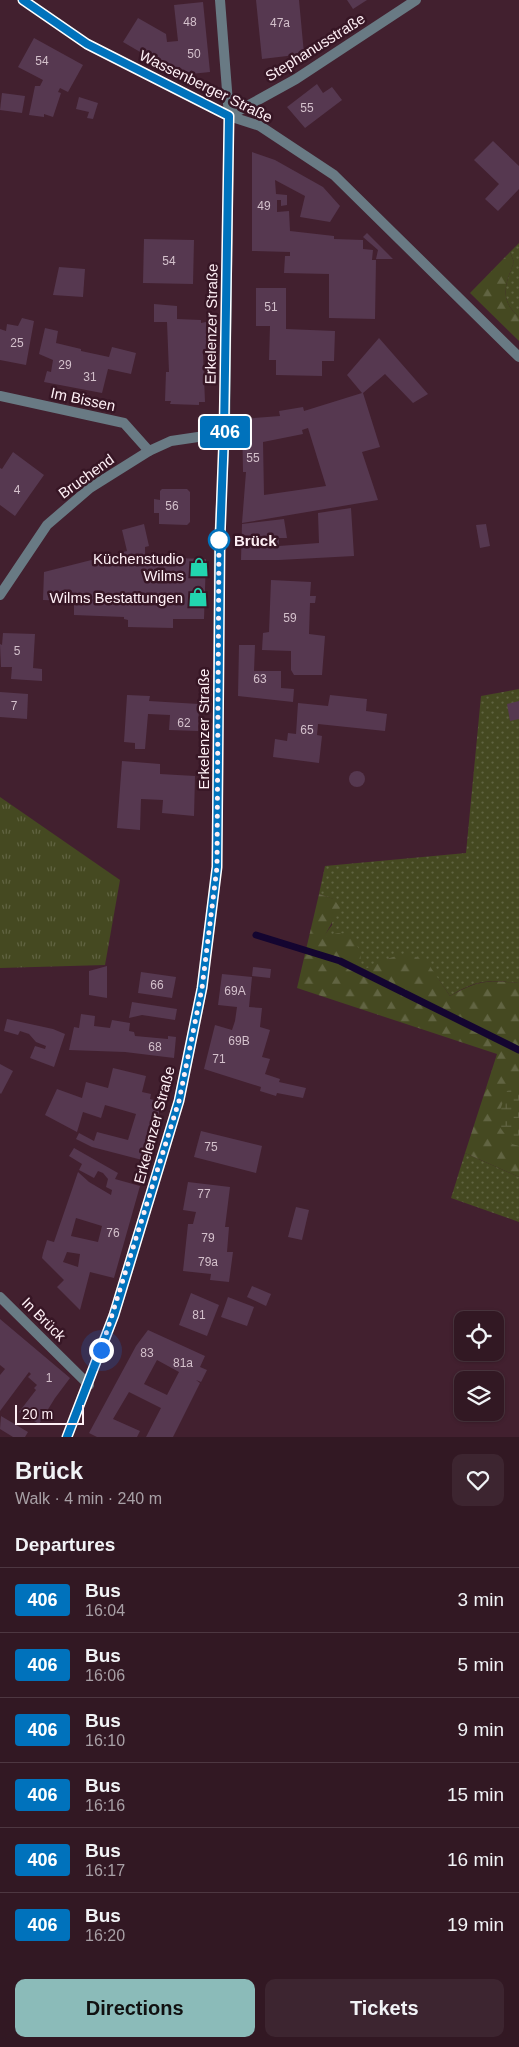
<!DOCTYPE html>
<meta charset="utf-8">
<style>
:root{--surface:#321823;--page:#3d2530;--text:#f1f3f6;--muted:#a8a0a6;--line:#4d3741;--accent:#8bbbb9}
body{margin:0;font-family:Helvetica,sans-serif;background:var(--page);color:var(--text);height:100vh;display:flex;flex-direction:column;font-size:19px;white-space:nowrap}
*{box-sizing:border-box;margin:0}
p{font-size:16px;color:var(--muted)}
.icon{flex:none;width:28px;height:28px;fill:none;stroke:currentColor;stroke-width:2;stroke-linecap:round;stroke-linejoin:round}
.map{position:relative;height:1437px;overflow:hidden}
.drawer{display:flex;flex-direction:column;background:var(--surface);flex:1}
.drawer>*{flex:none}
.badge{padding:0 10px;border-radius:4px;font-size:18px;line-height:32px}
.tools{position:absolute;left:454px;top:1311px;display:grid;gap:10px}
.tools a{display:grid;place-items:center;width:50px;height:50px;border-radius:10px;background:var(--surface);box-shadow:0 1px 4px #0004,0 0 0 1px var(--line);font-size:25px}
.scale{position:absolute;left:15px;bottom:12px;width:69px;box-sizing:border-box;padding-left:5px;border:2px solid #feeff5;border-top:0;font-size:14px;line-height:18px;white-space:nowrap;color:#feeff5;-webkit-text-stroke:4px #371625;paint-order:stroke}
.you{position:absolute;width:25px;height:25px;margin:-12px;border:4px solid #fff;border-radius:50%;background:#1a73e8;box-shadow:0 0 0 8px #1a73e833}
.map>.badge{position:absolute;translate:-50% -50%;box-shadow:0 0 0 2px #fff}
h2{padding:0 15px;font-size:19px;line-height:45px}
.round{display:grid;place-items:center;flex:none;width:52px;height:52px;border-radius:10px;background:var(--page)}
.headline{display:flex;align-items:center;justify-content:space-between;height:85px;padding:0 15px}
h1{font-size:24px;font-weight:700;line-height:38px}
.action{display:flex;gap:10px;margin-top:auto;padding:10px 15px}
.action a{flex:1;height:58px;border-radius:10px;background:var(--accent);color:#111;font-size:20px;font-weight:700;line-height:58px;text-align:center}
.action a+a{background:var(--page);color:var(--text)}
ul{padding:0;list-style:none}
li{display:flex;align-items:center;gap:15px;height:65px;padding:0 15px;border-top:1px solid var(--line)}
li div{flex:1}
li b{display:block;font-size:19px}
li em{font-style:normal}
li .badge{min-width:55px;font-weight:700;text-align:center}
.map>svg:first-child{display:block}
</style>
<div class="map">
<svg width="519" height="1437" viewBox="0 0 519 1437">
<defs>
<pattern id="grass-dots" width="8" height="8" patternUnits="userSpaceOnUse" patternTransform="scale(1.25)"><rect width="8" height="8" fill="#454921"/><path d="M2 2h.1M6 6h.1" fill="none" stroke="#616442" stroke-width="1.8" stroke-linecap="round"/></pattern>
<pattern id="forest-firs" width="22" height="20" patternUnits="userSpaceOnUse" patternTransform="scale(1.25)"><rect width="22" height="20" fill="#454921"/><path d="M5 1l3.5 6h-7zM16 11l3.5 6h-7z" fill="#616442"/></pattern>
<pattern id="wetland-marsh" width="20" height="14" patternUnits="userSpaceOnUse" patternTransform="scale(1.25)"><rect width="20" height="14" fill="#454921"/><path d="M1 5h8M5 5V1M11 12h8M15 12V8" fill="none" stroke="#616442"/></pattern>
<pattern id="park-tufts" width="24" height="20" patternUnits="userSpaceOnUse" patternTransform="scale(1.25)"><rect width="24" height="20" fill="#454921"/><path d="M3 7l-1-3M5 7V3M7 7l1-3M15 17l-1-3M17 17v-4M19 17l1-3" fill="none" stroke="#616442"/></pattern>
</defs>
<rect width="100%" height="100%" fill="#42202f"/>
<g fill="url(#grass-dots)">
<path d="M519,243v74c-21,-18 -13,-34 -5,-55l-4,-10z"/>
<path d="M519,689v294c-33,-3 -40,-4 -69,13l-11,-16 -49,-22 -30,14 -37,-35 9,-12 1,-26 -14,-5 6,-28 141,-13 15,-157z"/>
<polygon points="465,1153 519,1177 519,1222 451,1198"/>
</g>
<g fill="url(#forest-firs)">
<path d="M510,252l4,10c-8,21 -16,37 5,55v24l-49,-48z"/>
<path d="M319,894l15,5 6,9 -16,29 14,-4 11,1 12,18 -1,20 23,-12 24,-7 20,9 23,34c29,-16 36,-16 69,-13v194l-54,-24 32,-99 -200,-66z"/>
</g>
<polygon fill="url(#wetland-marsh)" points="519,1085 519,1146 512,1144 499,1126 500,1110 507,1091"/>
<polygon fill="url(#park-tufts)" points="0,797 120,880 105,965 0,968"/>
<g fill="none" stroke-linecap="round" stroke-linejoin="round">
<polyline stroke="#140530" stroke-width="7" points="256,935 340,961 519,1050"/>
</g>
<g fill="#563850" fill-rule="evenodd">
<polygon points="256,0 299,0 304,54 262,59"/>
<polygon points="347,0 367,0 353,9"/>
<polygon points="203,2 210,72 181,75 180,67 167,68 167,62 159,63 123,42 138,18 166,34 167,42 178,41 174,5"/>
<polygon points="34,38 83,65 68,92 60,88 58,92 61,93 53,117 44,114 44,117 29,115 35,86 40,86 43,80 18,67"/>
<polygon points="317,84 323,93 332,87 342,100 305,128 287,107"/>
<polygon points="2,93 25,96 22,113 0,110"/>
<polygon points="79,97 98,103 93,119 87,118 89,112 76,109"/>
<polygon points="493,141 519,166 519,189 498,211 485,199 499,184 474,160"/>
<polygon points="252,152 275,160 323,187 340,206 330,222 300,217 305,196 275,180 276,194 287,195 287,205 281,206 281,200 277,200 277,212 289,211 290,231 334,236 334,239 363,240 363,249 373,250 372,260 376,260 375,319 329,318 329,274 284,273 285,256 290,256 290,252 252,251"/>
<polygon points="367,233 393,259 376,259 378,250 363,237"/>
<polygon points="144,239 194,240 193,284 143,283"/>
<polygon points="59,267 85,269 83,297 53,295"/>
<polygon points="256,288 286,288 286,329 335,331 334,361 322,361 322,376 276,375 276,360 269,360 270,326 256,326"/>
<polygon points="154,304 177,306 177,319 201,320 201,323 206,322 206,352 203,352 205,402 199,402 199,405 170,404 171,401 165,401 166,372 169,372 167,322 154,322"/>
<polygon points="22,318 34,321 26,365 0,360 0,329 6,331 7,324 18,326"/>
<polygon points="45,328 58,331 56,343 81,349 81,351 109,357 112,347 136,353 131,374 108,369 102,393 44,382 47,371 51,372 53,360 39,354"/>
<path d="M379,338l49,56 -15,9 -28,-29 -22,19 17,54 -18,5 16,48 -136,23 4,-51h-3l-1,-53 38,-3 -1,-5 24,-4 1,4 58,-18 -15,-18zM308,428l18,58 -62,9 -1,-53 40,-8 -1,-4z"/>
<polygon points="13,452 44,475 15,516 0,505 0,468 2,469"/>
<polygon points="162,489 187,489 190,492 190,522 187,525 159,524 159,513 154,513 154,499 160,500 160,491"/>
<polygon points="351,508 354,556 279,560 241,560 242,524 284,519 287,538 279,538 279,546 319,543 318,513"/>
<polygon points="144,524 149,546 145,547 145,557 206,559 204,619 173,619 173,628 128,627 128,620 124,619 124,617 74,615 74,601 43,600 44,572 127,551 122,530"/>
<polygon points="486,524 490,546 480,548 476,525"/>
<polygon points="271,580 311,582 310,596 316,596 315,603 310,603 309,634 325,636 322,675 294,675 291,670 291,651 262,650 263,633 269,632"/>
<polygon points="3,633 35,634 33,668 42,669 42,681 11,679 12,667 1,667 0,644 2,645"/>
<polygon points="239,645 255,645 254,671 281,671 281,688 294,689 293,702 238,696"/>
<polygon points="0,692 28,694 27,719 0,717"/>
<polygon points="127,695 150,696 149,701 199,704 198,731 169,730 170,715 148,714 145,749 135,749 135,743 124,742"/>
<polygon points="330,695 367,699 366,711 387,714 385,731 318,724 317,735 322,736 319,763 273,757 275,739 287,741 288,733 296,734 298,703 328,706"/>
<polygon points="519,701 519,719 510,721 507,704"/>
<polygon points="122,761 160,764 160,774 195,776 194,816 162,813 163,800 141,799 140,830 117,828"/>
<circle cx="357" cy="779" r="8"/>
<polygon points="107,966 107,998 89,995 89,971"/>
<polygon points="253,967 271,969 270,978 252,976"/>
<polygon points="141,972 176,977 172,998 138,993"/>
<polygon points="222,974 252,977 249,1007 262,1008 260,1027 270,1030 262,1057 270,1059 265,1074 280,1079 279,1082 306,1088 303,1098 277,1093 276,1096 260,1091 261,1087 204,1069 215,1025 232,1030 235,1021 237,1007 218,1005"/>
<polygon points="132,1002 177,1009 175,1020 142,1015 129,1018"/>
<polygon points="81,1014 95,1016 94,1026 110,1028 112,1020 130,1023 129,1031 134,1032 135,1036 168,1039 168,1036 176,1037 174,1058 125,1052 69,1050 74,1027 79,1028"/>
<polygon points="7,1019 53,1029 65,1034 54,1067 30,1058 35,1046 45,1049 46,1046 36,1042 29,1034 20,1031 18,1035 4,1031"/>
<polygon points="0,1064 13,1071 1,1094 0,1093"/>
<polygon points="113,1068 146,1076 142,1092 151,1094 150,1099 162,1102 146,1161 92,1147 76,1139 79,1133 94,1141 97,1132 128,1140 136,1114 105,1105 101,1118 83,1112 77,1132 45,1115 57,1089 82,1098 86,1082 108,1088"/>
<polygon points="201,1131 262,1146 256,1173 194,1157"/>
<path d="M74,1148l44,25 -3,6 25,7 -26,92 -24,-6 -10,38 -23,-23 7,-7 -22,-22 1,-5 4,-13 7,2 24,-70 11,10 22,13 1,-5 -6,-3 2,-8 -5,-6 -5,-2 -4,7 -15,-8 3,-6 -13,-8zM76,1218l26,8 -4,16 -27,-6zM67,1252l13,2 -2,13 -15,-5z"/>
<polygon points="188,1182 230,1187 225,1227 229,1227 227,1252 233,1252 229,1282 210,1280 211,1274 183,1271 188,1224 193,1224 196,1212 183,1210"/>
<polygon points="296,1207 309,1210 302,1240 288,1237"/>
<polygon points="252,1286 271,1294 266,1306 247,1297"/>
<polygon points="191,1293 219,1305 207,1336 179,1325"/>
<polygon points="228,1297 254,1307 247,1326 221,1317"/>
<polygon points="0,1319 70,1378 55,1398 39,1424 19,1412 36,1390 34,1388 37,1385 28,1377 31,1374 29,1372 0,1411 0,1375 5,1369 0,1365"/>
<path d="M148,1330l57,26 -5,11 7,3 -6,12 -5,-2 4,3 -27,54h-27l15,-29 -32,-16 -16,27 27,12 -3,6h-40l-8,-4 47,-87zM157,1360l22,12 -12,23 -23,-11z"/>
<polygon points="1,1416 28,1432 25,1437 13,1437 0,1429"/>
</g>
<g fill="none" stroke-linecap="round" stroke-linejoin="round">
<g stroke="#697a84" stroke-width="10">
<polyline points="220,0 229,116 296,79 416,0"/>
<polyline points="0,396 124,423 149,451"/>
<polyline points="0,595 47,525 90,488 149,451 171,441 225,433"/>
<polyline points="0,1297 89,1385"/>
</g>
<g stroke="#697a84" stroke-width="10">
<polyline points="23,0 87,44 229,116 260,126 334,175 519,357"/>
<polyline points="67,1437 114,1315 179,1101 202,988 217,867 219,540 225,433 229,116"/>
</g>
</g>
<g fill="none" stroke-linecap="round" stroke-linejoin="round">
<defs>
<polyline id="line" points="23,0 87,44 229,116 224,433 220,540 217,867 202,988 179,1101 114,1315 67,1437"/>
</defs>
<use href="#line" stroke="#fff" stroke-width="11"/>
<use href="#line" stroke="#0072bc" stroke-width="8"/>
<polyline stroke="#feeff5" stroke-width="5" stroke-dasharray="0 9" points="101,1350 179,1101 202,988 217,867 219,540"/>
</g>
<defs>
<symbol id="shop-bare" viewBox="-9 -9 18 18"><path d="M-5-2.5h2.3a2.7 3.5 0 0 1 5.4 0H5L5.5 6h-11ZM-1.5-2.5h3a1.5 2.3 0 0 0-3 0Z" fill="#22d5af" stroke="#371625" stroke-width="2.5" paint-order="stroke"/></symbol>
</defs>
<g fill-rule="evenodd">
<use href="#shop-bare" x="185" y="553" width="28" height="28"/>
<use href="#shop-bare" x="184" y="583" width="28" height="28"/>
</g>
<circle fill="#fff" stroke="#0072bc" stroke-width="2.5" cx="219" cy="540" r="10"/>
<g text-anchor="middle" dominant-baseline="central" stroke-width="5" stroke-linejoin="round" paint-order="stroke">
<g font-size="12" fill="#d4c1cc">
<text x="190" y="22">48</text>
<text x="280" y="23">47a</text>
<text x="194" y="54">50</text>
<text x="42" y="61">54</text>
<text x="307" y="108">55</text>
<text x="264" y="206">49</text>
<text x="169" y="261">54</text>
<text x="271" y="307">51</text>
<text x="17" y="343">25</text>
<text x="65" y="365">29</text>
<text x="90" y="377">31</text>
<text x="253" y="458">55</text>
<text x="17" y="490">4</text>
<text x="172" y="506">56</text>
<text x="290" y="618">59</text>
<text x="17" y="651">5</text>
<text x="260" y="679">63</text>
<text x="14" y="706">7</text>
<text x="184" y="723">62</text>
<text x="307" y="730">65</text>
<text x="157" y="985">66</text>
<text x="235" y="991">69A</text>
<text x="239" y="1041">69B</text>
<text x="155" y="1047">68</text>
<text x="219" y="1059">71</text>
<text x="211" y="1147">75</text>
<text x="204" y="1194">77</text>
<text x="113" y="1233">76</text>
<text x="208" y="1238">79</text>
<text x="208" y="1262">79a</text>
<text x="199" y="1315">81</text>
<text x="147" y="1353">83</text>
<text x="183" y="1363">81a</text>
<text x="49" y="1378">1</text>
</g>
<g font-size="15" fill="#feeff5" stroke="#371625">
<text transform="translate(315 47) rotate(-32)">Stephanusstraße</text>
<text transform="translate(206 86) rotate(26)">Wassenberger Straße</text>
<text transform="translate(211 324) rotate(-89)">Erkelenzer Straße</text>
<text transform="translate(83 399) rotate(12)">Im Bissen</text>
<text transform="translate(86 476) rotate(-36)">Bruchend</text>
<text transform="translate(203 729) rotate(-90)">Erkelenzer Straße</text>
<text transform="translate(154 1125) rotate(-75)">Erkelenzer Straße</text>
<text transform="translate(44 1319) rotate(45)">In Brück</text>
</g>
<g font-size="15" font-weight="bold" fill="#feeff5" stroke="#371625" text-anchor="start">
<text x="234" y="540">Brück</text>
</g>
<g font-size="15" fill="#feeff5" stroke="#371625" text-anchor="end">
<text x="184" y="558">Küchenstudio<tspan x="184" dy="17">Wilms</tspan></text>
<text x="183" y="597">Wilms Bestattungen</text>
</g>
</g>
</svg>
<div class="tools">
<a><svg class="icon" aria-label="locate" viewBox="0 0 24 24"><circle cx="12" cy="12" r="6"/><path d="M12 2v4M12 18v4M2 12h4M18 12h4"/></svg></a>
<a><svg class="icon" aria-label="layers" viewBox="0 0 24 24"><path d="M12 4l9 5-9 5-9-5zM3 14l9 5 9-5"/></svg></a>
</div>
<div class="scale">20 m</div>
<div class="you" style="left:101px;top:1350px"></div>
<b class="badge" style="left:225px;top:432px;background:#0072bc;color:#fff">406</b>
</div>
<section class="drawer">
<div class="headline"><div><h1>Brück</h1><p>Walk · 4 min · 240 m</p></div><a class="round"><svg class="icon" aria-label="heart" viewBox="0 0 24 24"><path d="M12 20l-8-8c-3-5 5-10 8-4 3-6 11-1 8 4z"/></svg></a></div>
<h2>Departures</h2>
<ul>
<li><span class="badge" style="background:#0072bc;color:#fff">406</span><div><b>Bus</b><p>16:04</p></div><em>3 min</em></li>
<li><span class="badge" style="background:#0072bc;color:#fff">406</span><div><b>Bus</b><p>16:06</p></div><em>5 min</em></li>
<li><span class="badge" style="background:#0072bc;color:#fff">406</span><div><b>Bus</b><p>16:10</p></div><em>9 min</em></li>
<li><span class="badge" style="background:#0072bc;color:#fff">406</span><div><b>Bus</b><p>16:16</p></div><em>15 min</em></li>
<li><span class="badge" style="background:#0072bc;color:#fff">406</span><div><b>Bus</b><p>16:17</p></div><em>16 min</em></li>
<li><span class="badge" style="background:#0072bc;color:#fff">406</span><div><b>Bus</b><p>16:20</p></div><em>19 min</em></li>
</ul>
<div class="action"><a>Directions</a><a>Tickets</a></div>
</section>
